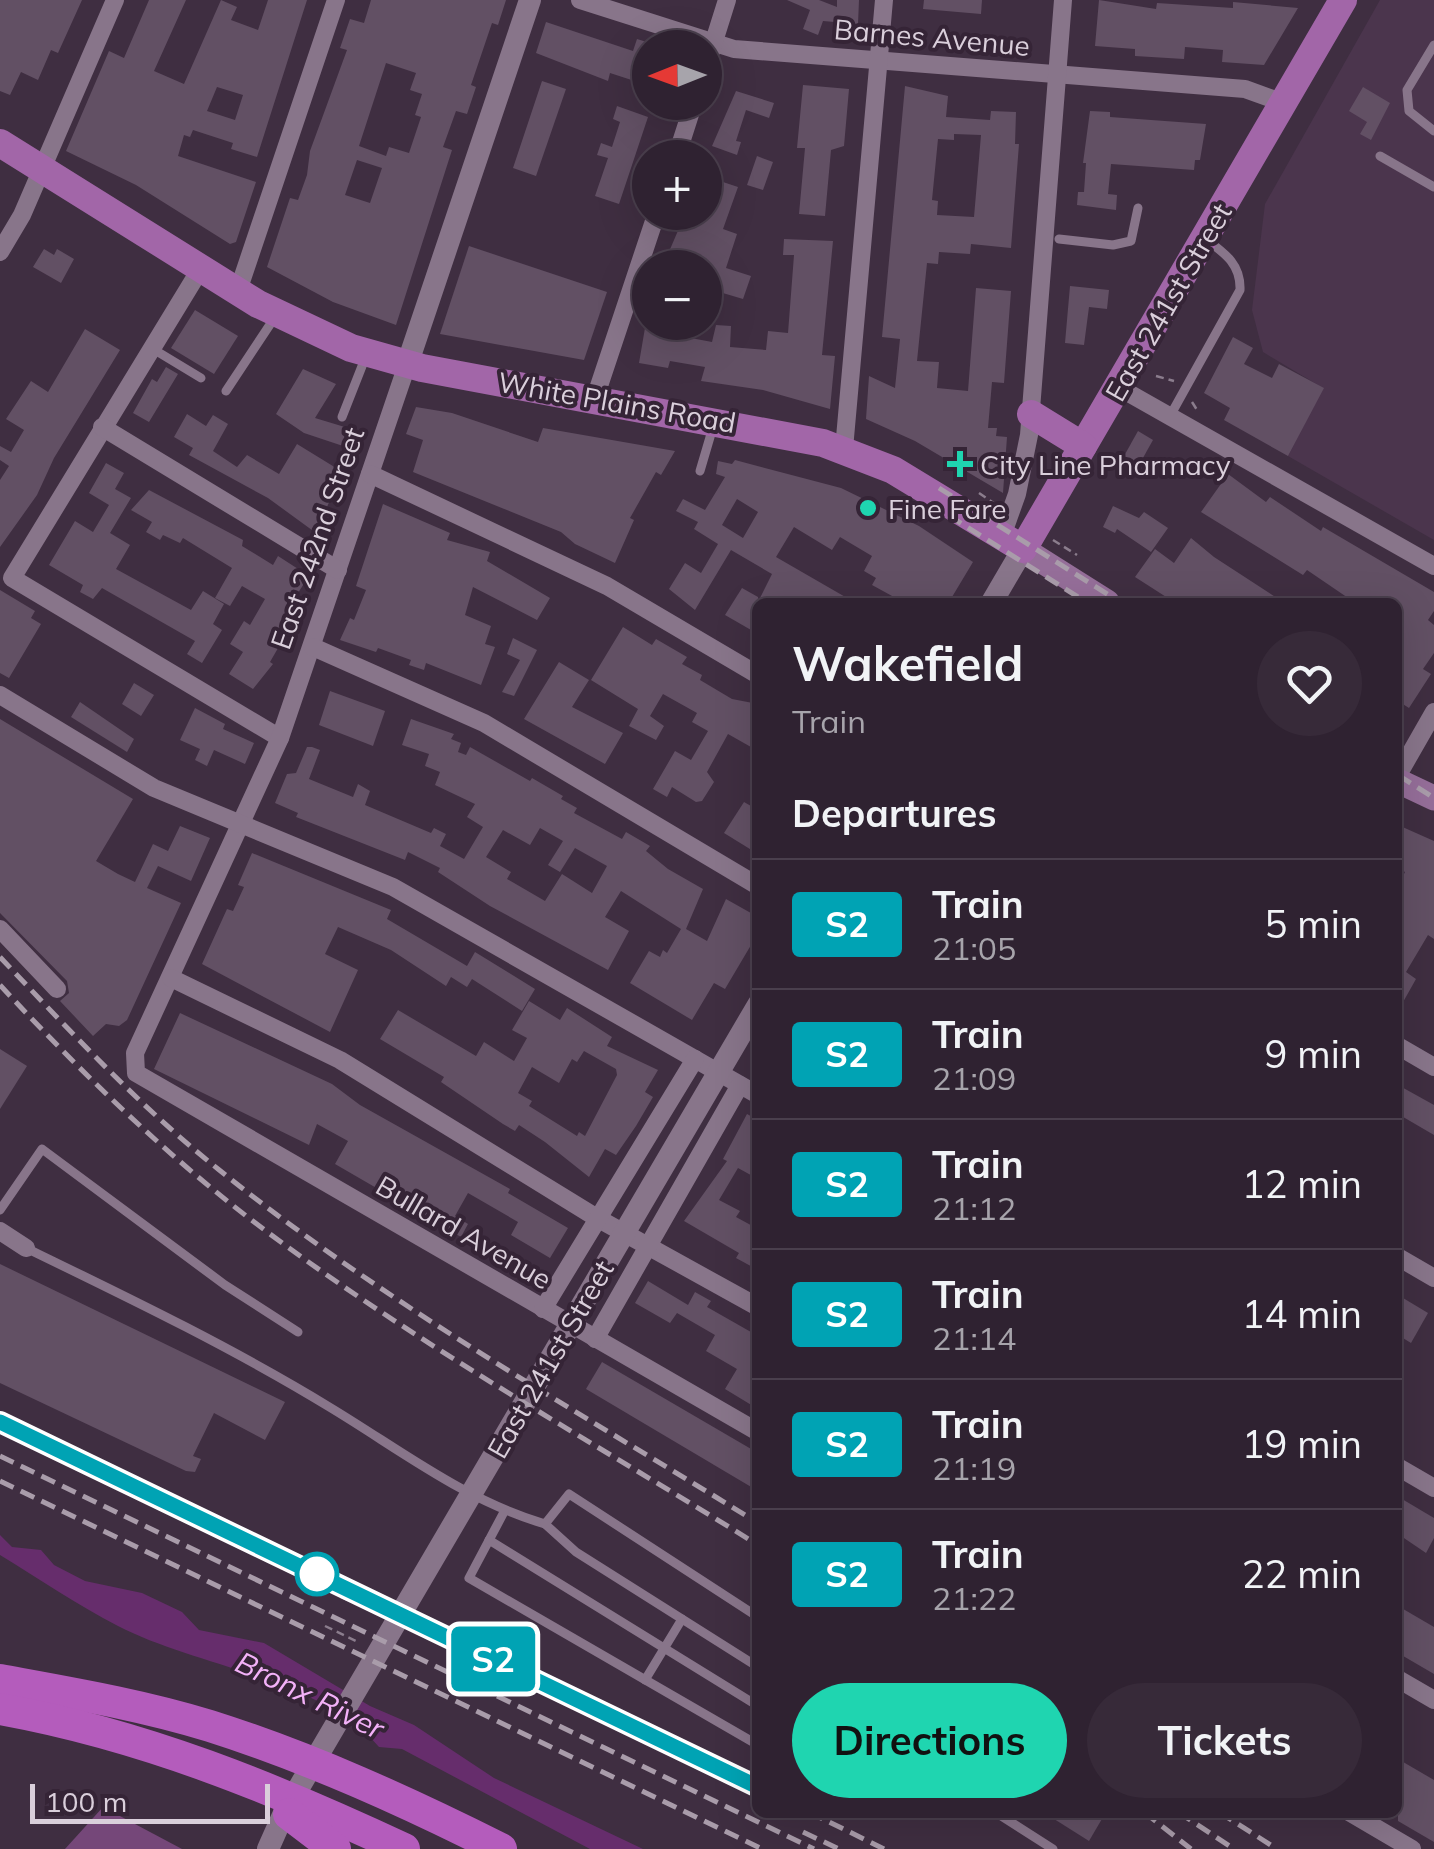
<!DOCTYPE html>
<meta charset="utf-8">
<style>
:root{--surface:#2f2231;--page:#372a39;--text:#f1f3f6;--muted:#a7a4ab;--line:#4a3f4d;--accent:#1fd5b0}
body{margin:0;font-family:Mulish,sans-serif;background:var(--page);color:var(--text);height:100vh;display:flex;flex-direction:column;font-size:38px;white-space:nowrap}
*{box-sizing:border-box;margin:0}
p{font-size:32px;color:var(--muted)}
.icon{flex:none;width:55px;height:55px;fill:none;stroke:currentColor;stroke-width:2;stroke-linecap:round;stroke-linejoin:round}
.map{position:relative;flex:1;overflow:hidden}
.details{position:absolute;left:752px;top:598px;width:650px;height:1220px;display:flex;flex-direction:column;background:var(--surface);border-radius:15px;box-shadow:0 10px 40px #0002,0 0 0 2px var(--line)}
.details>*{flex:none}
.badge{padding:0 20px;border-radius:8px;font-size:35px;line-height:65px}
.needle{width:65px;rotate:269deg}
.buttons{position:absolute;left:632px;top:30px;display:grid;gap:20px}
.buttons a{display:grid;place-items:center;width:90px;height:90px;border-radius:50%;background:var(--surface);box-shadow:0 10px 40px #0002,0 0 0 2px var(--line);font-size:50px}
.scale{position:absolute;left:30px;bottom:25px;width:240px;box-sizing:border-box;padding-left:10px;border:5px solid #dacfdb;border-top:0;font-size:28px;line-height:35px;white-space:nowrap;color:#dacfdb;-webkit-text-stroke:8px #352436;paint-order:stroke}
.map>.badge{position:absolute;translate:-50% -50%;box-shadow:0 0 0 5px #fff}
h2{padding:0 40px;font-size:38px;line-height:90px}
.round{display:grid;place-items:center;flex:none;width:105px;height:105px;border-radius:52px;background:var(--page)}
.head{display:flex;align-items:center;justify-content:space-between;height:170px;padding:0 40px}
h1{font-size:48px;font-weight:700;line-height:75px}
.cta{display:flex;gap:20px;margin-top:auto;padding:20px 40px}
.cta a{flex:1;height:115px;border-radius:60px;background:var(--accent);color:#111;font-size:40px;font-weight:700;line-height:115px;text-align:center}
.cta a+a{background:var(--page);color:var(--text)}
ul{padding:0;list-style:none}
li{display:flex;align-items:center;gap:30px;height:130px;padding:0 40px;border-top:2px solid var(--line)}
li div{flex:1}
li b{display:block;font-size:38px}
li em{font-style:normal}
li .badge{min-width:110px;font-weight:700;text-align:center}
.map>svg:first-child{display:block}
</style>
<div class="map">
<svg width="1434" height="1849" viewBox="0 0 1434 1849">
<rect width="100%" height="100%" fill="#3f2e41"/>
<polygon fill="#4b354d" points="1380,0 1434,0 1434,540 1288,456 1323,388 1263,352 1252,310 1265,204"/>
<polygon fill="#754779" points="103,1807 182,1849 65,1849"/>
<path fill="#662d6c" d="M0,1535l12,12 29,3 13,15 31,16 57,12 40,19 17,18 65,13 106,63 44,19 80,53 149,71h-53l-188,-100 -23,-2c-59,-69 -182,-80 -261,-121 -40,-21 -79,-47 -118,-71z"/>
<g fill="#625064" fill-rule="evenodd">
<polygon points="0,0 82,0 58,53 51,50 38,80 21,72 10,95 0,91"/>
<path d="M149,0h37l-32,71 30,13 37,-84 16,7 -6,13 27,10 10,-30h39l-50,157 -26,-8 2,-6 -40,-13 -3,7 -6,-2 -6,21 78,26 -20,60 -6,2 -94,-59 -70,-34 43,-100 15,7zM217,87l26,8 -8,25 -28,-9z"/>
<path d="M371,0h135l-8,25 -6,-2 -21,62 5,2 -9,27 -11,-3 -13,36 9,3 -56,175 -63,-23 -66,-35 23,-69 8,2 9,-25 3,-24 37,-101 -7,-2 10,-29 14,4zM386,63l30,10 -6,17 12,4 -7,21 6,2 -12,36 -20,-6 -3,9 -27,-10zM357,160l25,8 -12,35 -25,-8z"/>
<polygon points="787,0 819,0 837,7 837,0 859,0 858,24 823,21 818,35 803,29 810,10"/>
<polygon points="924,0 982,0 981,14 923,9"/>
<polygon points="1099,0 1156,9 1157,3 1233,8 1233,2 1298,8 1264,65 1222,62 1223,50 1185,47 1184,59 1135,56 1135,49 1095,46"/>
<polygon points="546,22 633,51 637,39 650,43 650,86 610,73 608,81 536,53"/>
<polygon points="542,81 566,89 536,176 513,168"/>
<polygon points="803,85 849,89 844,146 831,150 825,216 799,214 805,148 797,148"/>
<path d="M905,86l43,10 -2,21 44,3 1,-9 25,1 -1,32h4l-8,104 -40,-4 -1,10 -31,-2 -1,12 -11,-1 -10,98 22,1 -2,26 31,3 8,-103 35,3 -7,92 -12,-1 -4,46h9l-1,8 11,1 -4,56 -88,-52 -49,-22 3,-43 26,12 5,-49 -18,-2zM954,134l27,1 -7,82 -37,-2 1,-14 -6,-1 6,-61 16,1z"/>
<polygon points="1363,87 1390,103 1371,140 1360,134 1367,122 1349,111"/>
<polygon points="736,91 774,103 769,118 746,110 736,141 741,142 737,155 712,146"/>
<polygon points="617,106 648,117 619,204 595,196 608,158 597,155 601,143 612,147 620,122 613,119"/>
<polygon points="1090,111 1110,112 1110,117 1206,124 1200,160 1195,160 1194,170 1111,164 1108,194 1117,195 1116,210 1077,205 1078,192 1084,192 1086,163 1083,163"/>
<polygon points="757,156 773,162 763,190 747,185"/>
<polygon points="705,176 738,187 723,229 737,234 726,268 751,276 743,299 716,291 707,317 705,268 656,268 659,253 668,254 686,212 705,212"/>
<polygon points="784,239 833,241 822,355 835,356 830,409 763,390 701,381 705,367 670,361 668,368 639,363 646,322 677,322 675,335 712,342 716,325 731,326 730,347 766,350 768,331 788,333 794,255 783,255"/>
<polygon points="469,246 607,292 584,360 440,334"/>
<polygon points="44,249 54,255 57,249 74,259 61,283 33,267"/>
<polygon points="1070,286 1109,290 1107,309 1089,307 1084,345 1065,343"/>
<polygon points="195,310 238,336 214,374 171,348"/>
<polygon points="85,329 120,350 54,458 37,495 0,547 0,480 9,466 0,460 0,446 11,452 24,430 6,419 31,381 48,392"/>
<polygon points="1233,337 1253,348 1244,364 1272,378 1279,364 1324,388 1288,456 1224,420 1230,408 1204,393"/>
<polygon points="166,367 178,374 149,422 133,413 152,379 157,382"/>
<polygon points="303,369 336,384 315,418 358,431 352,449 304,433 276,414"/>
<polygon points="416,407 452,413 538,442 543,428 675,451 661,475 656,472 630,518 634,520 615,563 575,544 561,532 413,472 423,440 406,434"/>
<polygon points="187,414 206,426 213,415 228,424 213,451 237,467 247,455 279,474 297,444 341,471 325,497 330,500 316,533 268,498 189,455 193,448 174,437"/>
<polygon points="1138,431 1153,440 1139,465 1124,456"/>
<path d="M735,460l106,28 78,38 54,36 -24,40h-46l-31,-17 4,-7 -12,-7 8,-15 -32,-19 -8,13 -38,-23 -18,30 78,45h-96l14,-28 -41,-24 -36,60 -26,-21 16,-26 16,10 17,-29 -24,-15 4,-7 -22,-11 7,-12 22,11 20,-33 -9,-3 2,-13 14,3zM737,499l21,13 -15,26 -21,-13z"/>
<polygon points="106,463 124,473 115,489 131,498 110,533 130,545 116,569 191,610 203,591 224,604 213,624 222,630 202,663 187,654 195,641 102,588 93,599 80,592 83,585 49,565 75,521 93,532 109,505 89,493"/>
<polygon points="1228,474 1266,502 1270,497 1321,531 1323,527 1434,592 1434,611 1428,620 1434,625 1434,653 1423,669 1431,674 1409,708 1398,701 1398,602 1354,602 1307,570 1303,575 1201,512"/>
<polygon points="149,490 243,540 242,546 273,565 278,556 309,576 294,599 300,602 281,634 285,636 270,662 273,664 253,689 229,674 243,652 230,644 244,621 250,625 265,599 242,586 230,606 215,598 232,568 183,538 180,543 163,535 160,540 146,532 152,522 131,510"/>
<polygon points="383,504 450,533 447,540 490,552 487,561 550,598 537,620 473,587 465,615 491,626 485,644 495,647 481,685 426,663 424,670 409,665 411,660 378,648 376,652 340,640 350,618 354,620 366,590 356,586"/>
<polygon points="1113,506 1139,518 1144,512 1168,528 1151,552 1117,529 1115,533 1103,527"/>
<polygon points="1191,538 1214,557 1283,602 1174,602 1135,577 1155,549 1174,563"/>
<polygon points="742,588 758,597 758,634 725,615"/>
<polygon points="0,590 35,611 31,618 41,624 9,678 0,673"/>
<polygon points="623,627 652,645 656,639 687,657 682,664 702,675 700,680 732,699 758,704 758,751 728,734 707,772 714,782 702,801 696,802 672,787 667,797 653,789 675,751 691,760 708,731 692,722 697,713 663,694 650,716 664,726 656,740 629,726 638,709 591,680"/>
<polygon points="513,638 537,650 514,696 502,692 520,660 507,654"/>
<polygon points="559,662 589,680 572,707 623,733 605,764 524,719"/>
<polygon points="134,683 154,695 141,716 122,704"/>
<polygon points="330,691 385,711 373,746 319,725"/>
<polygon points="80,702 134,739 127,752 71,717"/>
<polygon points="195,708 225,724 223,729 254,743 245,764 214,750 207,766 195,760 200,749 180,740"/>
<polygon points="0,719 133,799 96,861 118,874 135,882 153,844 168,851 180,826 210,838 191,881 158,866 147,888 181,903 127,1020 119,1026 106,1024 93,1036 60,1001 69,993 67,981 0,913"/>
<path d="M411,719l43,15 -3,5 10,4 -3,9 8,3 4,-8 60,34 2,-3 31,18 -2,3 16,9 -3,5 48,26 4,-7 24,14 -4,5 22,18 35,20 -17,40 21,12 19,-42 32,18v25l-4,-2 -29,49 -11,-6 -22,37 -62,-37 19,-32 11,6 3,-7 4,3 14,-24 -60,-38 -16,26 24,14 -21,39 -118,-64 -52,-34 2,-4 -32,-16 -3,8 -109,-43 2,-4 -23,-10 12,-29 9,-1 11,-26h5l8,3 -11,29 44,18 5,-13 12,7 -5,14 66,28 3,-5 12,6 -6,12 24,13 19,-32 -16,-10 8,-13 -40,-19 5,-13 -15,-6 4,-12 -27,-9zM540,828l23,13 -15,24 12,7 15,-24 32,18 -15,27 -30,-19 -17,27 -38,-22 4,-7 -25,-15 17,-27 27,15z"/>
<polygon points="744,802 758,810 758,854 724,833"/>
<polygon points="1398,825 1434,841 1434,939 1428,935 1406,972 1416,979 1398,1011 1398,886 1405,872 1398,868"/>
<polygon points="252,853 391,910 387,919 467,966 475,952 535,989 522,1011 472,979 467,987 451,977 446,986 391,950 338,927 325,954 358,970 330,1032 202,964 227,909 233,911 244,887 238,885"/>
<path d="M529,1001l31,19 7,-12 45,29 -5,9 51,24 -13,22 8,5 -17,29 -20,29 -11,-6 -16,28 -44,-35 -26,-17 -4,6 -12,-7 -62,-42 3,-5 -64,-38 18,-29 78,46 8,-14 30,19 13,-23 -15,-8zM584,1051l32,18 1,6 -32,61 -6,-4 -2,4 -48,-30 3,-5 -14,-8 14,-26 27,16 13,-24 5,3z"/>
<polygon points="180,1013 332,1084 360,1105 510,1189 508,1193 568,1228 550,1258 511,1235 518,1222 468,1193 455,1216 468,1224 461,1237 335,1164 348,1141 317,1124 309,1145 154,1069"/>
<polygon points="0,1049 27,1066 0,1109"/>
<polygon points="1398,1085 1434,1105 1434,1135 1398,1114"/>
<polygon points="747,1114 758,1120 752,1141 758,1144 758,1179 738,1168 719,1200 740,1211 736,1217 758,1229 758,1270 736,1258 739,1253 684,1221 727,1161 723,1159"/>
<polygon points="0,1264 285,1402 265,1440 214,1413 193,1456 201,1459 195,1472 186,1471 0,1383"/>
<polygon points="648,1281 688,1305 695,1292 711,1301 707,1307 758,1336 758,1399 753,1406 725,1389 737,1369 706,1351 715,1335 677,1313 670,1323 635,1303"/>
<polygon points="1398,1295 1428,1313 1411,1343 1398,1335"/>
<polygon points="602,1362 758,1453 758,1491 586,1389"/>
<polygon points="1402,1499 1434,1518 1434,1538 1426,1553 1398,1534"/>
<polygon points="1398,1606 1434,1627 1434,1674 1398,1653"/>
<polygon points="1398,1759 1434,1780 1434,1842 1398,1821"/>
<polygon points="1043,1812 1106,1812 1089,1841"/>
</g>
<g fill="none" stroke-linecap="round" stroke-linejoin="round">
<g stroke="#8b7d8d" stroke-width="2.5" stroke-dasharray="8 5" stroke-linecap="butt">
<polyline points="1156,376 1174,381"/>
<polyline points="1192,402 1197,410"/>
<polyline points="979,493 995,504"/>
<polyline points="1053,540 1077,555"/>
<polyline points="341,1597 381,1614"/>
<polyline points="325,1626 360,1643"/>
</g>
<g stroke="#88758a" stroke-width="9">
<polyline points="1434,45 1407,90 1409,111 1434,131"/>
<polyline points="1380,156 1434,187"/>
<polyline points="1059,239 1113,245 1131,241 1138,208"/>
<polyline points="153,349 201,378"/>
<polyline points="226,391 275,317"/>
<path d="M1170,416l70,-126c1,-25 -14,-36 -33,-50"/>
<polyline points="342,417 366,356"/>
<polyline points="700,471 713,427"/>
<polyline points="0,1210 42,1149 225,1285 298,1332"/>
<path d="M26,1248c103,50 207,100 305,160 71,43 133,92 214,116l24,-30 189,123"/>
<polyline points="504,1512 469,1578 758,1745"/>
<polyline points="545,1524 576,1552 758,1667"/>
<polyline points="489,1540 758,1706"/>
<polyline points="645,1680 682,1619"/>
<polyline points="995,1812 1053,1849"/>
</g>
<g stroke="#88758a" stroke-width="18">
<polyline points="580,0 734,49 1245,89 1284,103"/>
<polyline points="705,70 727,0"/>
<polyline points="676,158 694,102"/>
<polyline points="0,252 22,215 115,0"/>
<polyline points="201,268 12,578 280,738"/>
<polyline points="238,291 336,0"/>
<polyline points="407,365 280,738 135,1053 136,1073 758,1432"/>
<polyline points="1118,387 1434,566"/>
<polyline points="595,398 657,212"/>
<polyline points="102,427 338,570"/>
<polyline points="844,449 884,0"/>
<polyline points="370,474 607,586 758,675"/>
<polyline points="1002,536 1017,494 1029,435 1063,0"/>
<polyline points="313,647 484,723 758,886"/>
<polyline points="0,695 154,788 393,887 758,1095"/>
<polyline points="1398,775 1434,712"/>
<polyline points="0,929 57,989"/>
<polyline points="171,978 340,1060 597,1218 758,1307"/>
<polyline points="1398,1046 1434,1067"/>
<polyline points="0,1231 26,1248"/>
<polyline points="1398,1257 1434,1278"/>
<polyline points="543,1309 695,1059"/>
<polyline points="595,1339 740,1085"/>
<polyline points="1398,1467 1434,1488"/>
<polyline points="1398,1679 1434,1700"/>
<polyline points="1349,1812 1412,1849"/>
</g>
<g stroke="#88758a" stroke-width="22">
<polyline points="407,365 530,0"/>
<polyline points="992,602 1023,549"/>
<polyline points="268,1849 284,1813 758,1005"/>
</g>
<g stroke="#956e99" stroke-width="25">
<polyline points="1023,549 1107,602"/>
<polyline points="1398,781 1434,798"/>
</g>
<g stroke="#a266a8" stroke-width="28">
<polyline points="0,143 258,304 351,348 422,368 823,443 893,470 1023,549 1343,0"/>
<polyline points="1031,414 1083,446"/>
</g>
<g stroke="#b45cbc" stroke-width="32">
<path d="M0,1680c71,13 142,25 210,46 101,32 197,76 291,123"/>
<path d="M0,1709c144,26 273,79 404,140"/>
<polyline points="289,1814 335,1849"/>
</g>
<g stroke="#a99caa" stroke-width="5" stroke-dasharray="15 8" stroke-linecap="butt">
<polyline points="939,488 1120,602"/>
<polyline points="929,503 1086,602"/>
<polyline points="1398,775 1434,798"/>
<path d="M0,957c69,73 139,149 218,212 167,135 358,241 540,354"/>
<path d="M0,985c87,94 181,185 285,260 150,110 315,201 473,300"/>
<polyline points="0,1422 758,1787"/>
<polyline points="0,1456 814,1849"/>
<polyline points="0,1481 762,1849"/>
<polyline points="809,1812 884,1849"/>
<polyline points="1144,1812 1191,1849"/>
<polyline points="1178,1812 1234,1849"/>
<polyline points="1219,1812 1277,1849"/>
<polyline points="803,1832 839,1849"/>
</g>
</g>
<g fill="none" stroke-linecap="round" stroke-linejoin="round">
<defs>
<polyline id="line" points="0,1422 758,1787"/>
</defs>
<use href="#line" stroke="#fff" stroke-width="22"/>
<use href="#line" stroke="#00a3b4" stroke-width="15"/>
</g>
<g fill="#1fd5b0" stroke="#352436" stroke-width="4">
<path d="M955 449h10v10h10v10h-10v10h-10v-10h-10v-10h10z"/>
<circle cx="868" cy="508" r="10"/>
</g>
<circle fill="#fff" stroke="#00a3b4" stroke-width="5" cx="317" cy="1574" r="20"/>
<g text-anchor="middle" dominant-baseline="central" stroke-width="8" stroke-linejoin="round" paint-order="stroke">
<g font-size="28" fill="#dacfdb" stroke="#352436">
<text transform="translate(932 37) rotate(5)">Barnes Avenue</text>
<text transform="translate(1168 302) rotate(-60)">East 241st Street</text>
<text transform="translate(617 402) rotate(10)">White Plains Road</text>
<text transform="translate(317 538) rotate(-71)">East 242nd Street</text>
<text transform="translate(464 1232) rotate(30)">Bullard Avenue</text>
<text transform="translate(550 1359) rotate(-60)">East 241st Street</text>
</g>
<g font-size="28" fill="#dacfdb" stroke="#352436" text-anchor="start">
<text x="980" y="464">City Line Pharmacy</text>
<text x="888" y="508">Fine Fare</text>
</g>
<g font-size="30" font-style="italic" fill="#f3b1f8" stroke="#352436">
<text transform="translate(310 1695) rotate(26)">Bronx River</text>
</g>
</g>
</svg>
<div class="buttons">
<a><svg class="needle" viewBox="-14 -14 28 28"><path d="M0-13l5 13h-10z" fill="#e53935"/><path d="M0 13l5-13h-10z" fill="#a7a4ab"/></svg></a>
<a>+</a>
<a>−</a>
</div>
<div class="scale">100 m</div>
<b class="badge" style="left:493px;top:1659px;background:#00a3b4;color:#fff">S2</b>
<section class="details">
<div class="head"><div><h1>Wakefield</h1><p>Train</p></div><a class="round"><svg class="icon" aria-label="heart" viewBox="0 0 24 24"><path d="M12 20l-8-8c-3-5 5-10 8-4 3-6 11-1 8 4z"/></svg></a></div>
<h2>Departures</h2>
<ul>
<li><span class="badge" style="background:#00a3b4;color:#fff">S2</span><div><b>Train</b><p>21:05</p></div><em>5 min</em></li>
<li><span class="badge" style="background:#00a3b4;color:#fff">S2</span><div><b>Train</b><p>21:09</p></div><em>9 min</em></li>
<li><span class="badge" style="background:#00a3b4;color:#fff">S2</span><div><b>Train</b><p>21:12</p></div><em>12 min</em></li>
<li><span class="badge" style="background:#00a3b4;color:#fff">S2</span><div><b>Train</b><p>21:14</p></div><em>14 min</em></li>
<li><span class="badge" style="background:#00a3b4;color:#fff">S2</span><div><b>Train</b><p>21:19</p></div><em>19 min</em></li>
<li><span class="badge" style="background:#00a3b4;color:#fff">S2</span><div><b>Train</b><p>21:22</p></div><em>22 min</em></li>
</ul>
<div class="cta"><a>Directions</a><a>Tickets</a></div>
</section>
</div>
